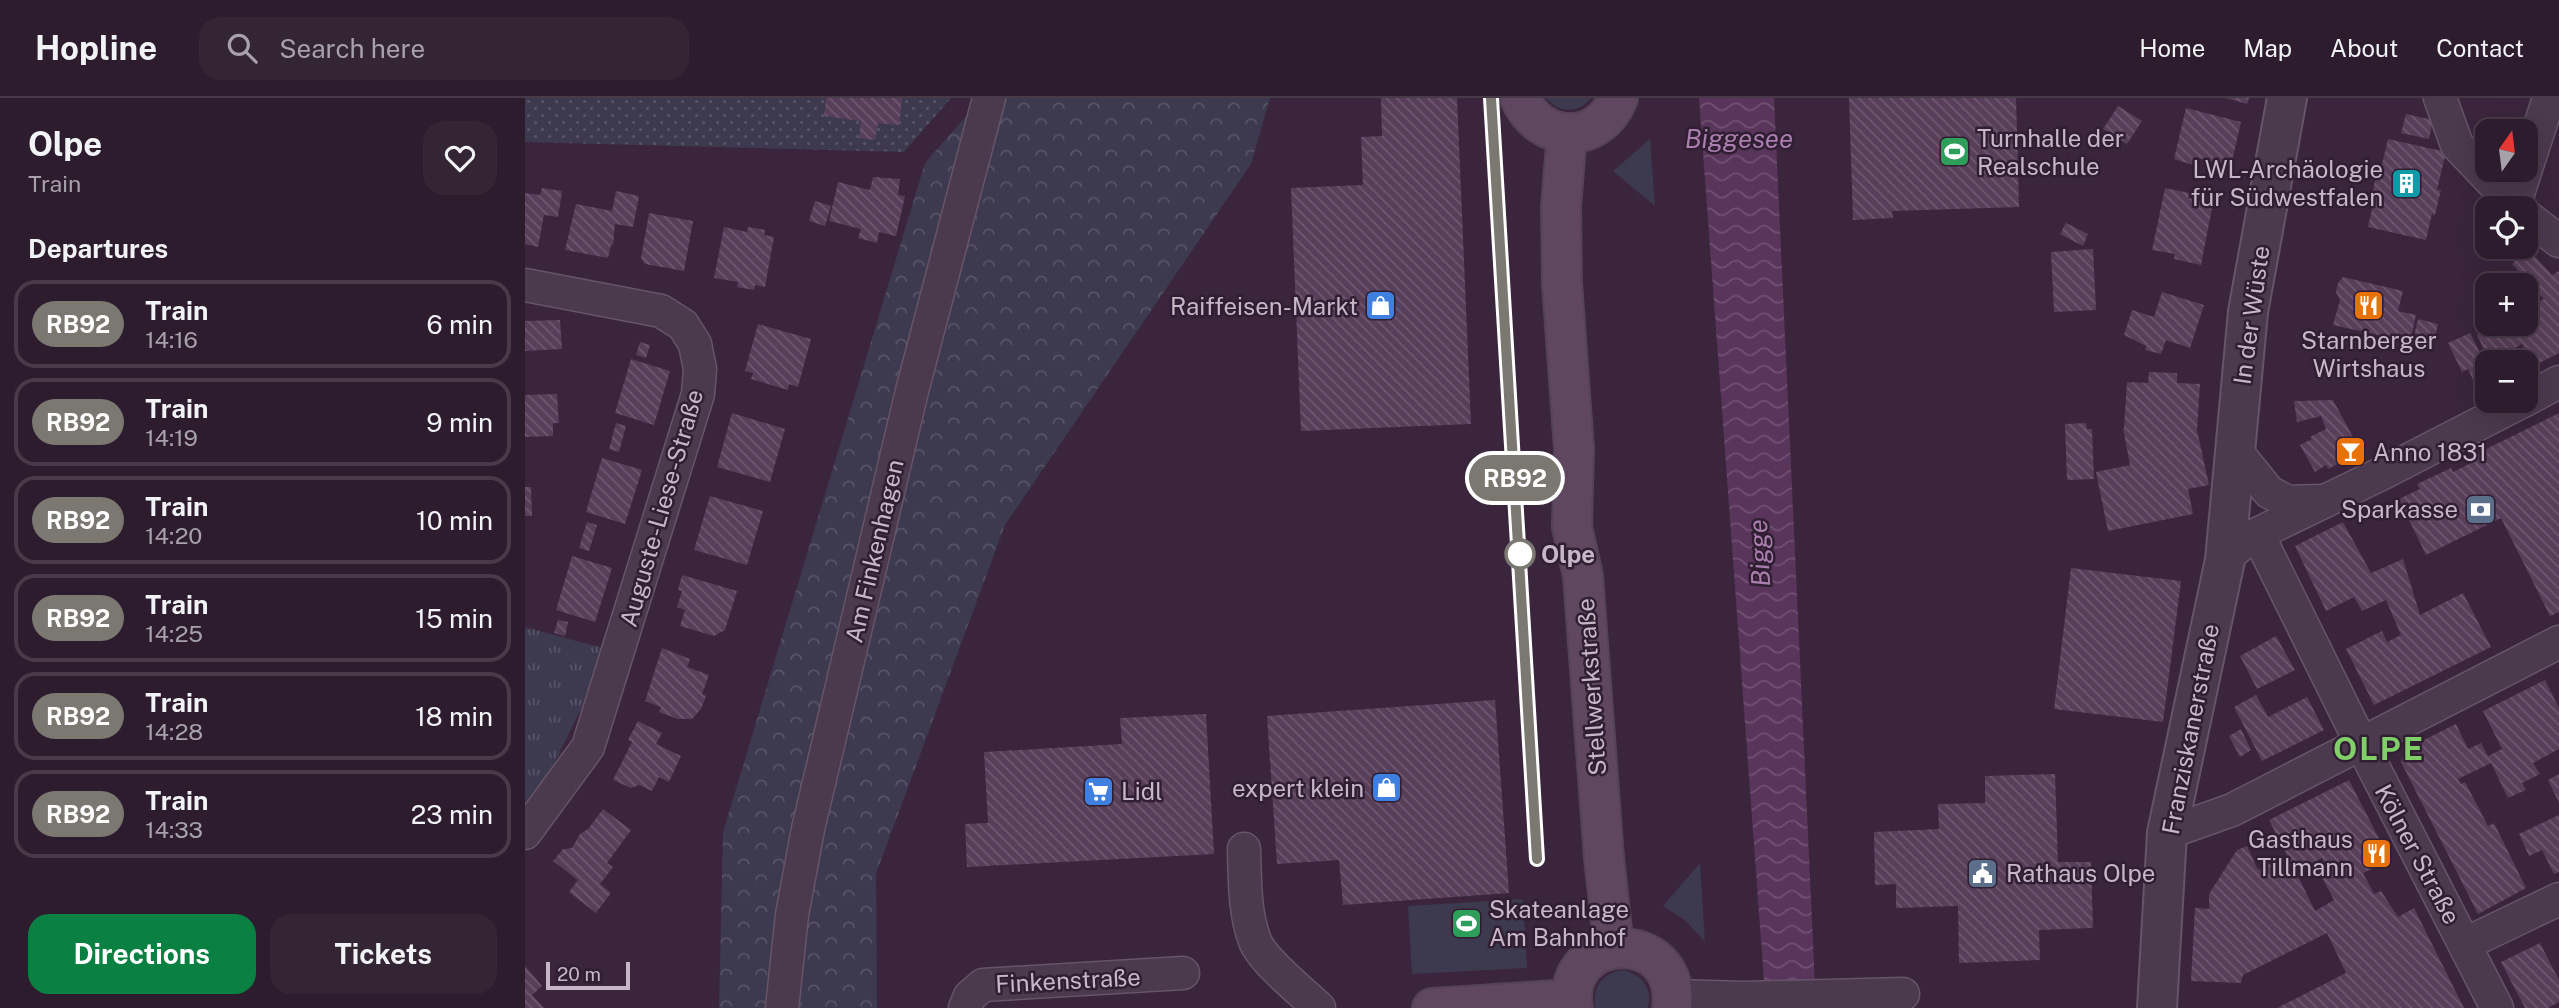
<!DOCTYPE html>
<meta charset="utf-8">
<style>
:root{--surface:#2c1c2d;--page:#342535;--text:#f1f3f6;--muted:#a6a1aa;--line:#483a49;--accent:#0b8043}
body{margin:0;font-family:"Public Sans",sans-serif;background:var(--page);color:var(--text);height:100vh;display:flex;flex-direction:column;font-size:26px;white-space:nowrap}
*{box-sizing:border-box;margin:0}
p{font-size:23px;color:var(--muted)}
.icon{flex:none;width:38px;height:38px;fill:none;stroke:currentColor;stroke-width:2;stroke-linecap:round;stroke-linejoin:round}
.map{position:relative;flex:1;overflow:hidden}
.details{display:flex;flex-direction:column;background:var(--surface);width:525px}
.details>*{flex:none}
.badge{padding:0 14px;border-radius:23px;font-size:24px;line-height:46px}
.needle{width:46px;rotate:14deg}
.controls{position:absolute;left:1950px;top:21px;display:grid;gap:14px}
.controls a{display:grid;place-items:center;width:63px;height:63px;border-radius:14px;background:var(--surface);box-shadow:0 7px 28px #0002,0 0 0 2px var(--line);font-size:35px}
.scale{position:absolute;left:21px;bottom:18px;width:84px;box-sizing:border-box;padding-left:7px;border:4px solid #c7b5c8;border-top:0;font-size:19px;line-height:24px;white-space:nowrap;color:#c7b5c8;-webkit-text-stroke:5px #301e32;paint-order:stroke}
.map>.badge{position:absolute;translate:-50% -50%;box-shadow:0 0 0 4px #fff}
h2{padding:0 28px;font-size:26px;line-height:63px}
.round{display:grid;place-items:center;flex:none;width:74px;height:74px;border-radius:21px;background:var(--page)}
.headline{display:flex;align-items:center;justify-content:space-between;height:119px;padding:0 28px}
h1{font-size:33px;font-weight:700;line-height:52px}
.cta{display:flex;gap:14px;margin-top:auto;padding:14px 28px}
.cta a{flex:1;height:80px;border-radius:21px;background:var(--accent);color:#fff;font-size:28px;font-weight:700;line-height:80px;text-align:center}
.cta a+a{background:var(--page);color:var(--text)}
ul{padding:0;list-style:none}
li{display:flex;align-items:center;gap:21px;height:88px;margin:0 14px 10px;padding:0 14px;border:4px solid var(--line);border-radius:21px}
li div{flex:1}
li b{display:block;font-size:26px}
li em{font-style:normal}
li .badge{min-width:77px;font-weight:700;text-align:center}
header{display:flex;align-items:center;gap:42px;box-sizing:border-box;height:98px;padding:0 35px;background:var(--surface);border-bottom:2px solid var(--line)}
header strong{font-size:33px}
nav{display:flex;gap:38px;margin-inline-start:auto;font-size:24px}
.search{width:490px;height:63px;background:var(--page);display:flex;align-items:center;gap:18px;box-sizing:border-box;padding:0 24px;border-radius:21px;color:var(--muted);font-size:26px}
main{display:flex;flex:1;min-height:0}
.map>svg:first-child{display:block}
</style>
<header>
<strong>Hopline</strong>
<div class="search"><svg class="icon" aria-label="search" viewBox="0 0 24 24"><circle cx="10" cy="10" r="6"/><path d="M15 15l6 6"/></svg>Search here</div>
<nav><a>Home</a><a>Map</a><a>About</a><a>Contact</a></nav>
</header>
<main>
<section class="details">
<div class="headline"><div><h1>Olpe</h1><p>Train</p></div><a class="round"><svg class="icon" aria-label="heart" viewBox="0 0 24 24"><path d="M12 20l-8-8c-3-5 5-10 8-4 3-6 11-1 8 4z"/></svg></a></div>
<h2>Departures</h2>
<ul>
<li><span class="badge" style="background:#7b7872;color:#fff">RB92</span><div><b>Train</b><p>14:16</p></div><em>6 min</em></li>
<li><span class="badge" style="background:#7b7872;color:#fff">RB92</span><div><b>Train</b><p>14:19</p></div><em>9 min</em></li>
<li><span class="badge" style="background:#7b7872;color:#fff">RB92</span><div><b>Train</b><p>14:20</p></div><em>10 min</em></li>
<li><span class="badge" style="background:#7b7872;color:#fff">RB92</span><div><b>Train</b><p>14:25</p></div><em>15 min</em></li>
<li><span class="badge" style="background:#7b7872;color:#fff">RB92</span><div><b>Train</b><p>14:28</p></div><em>18 min</em></li>
<li><span class="badge" style="background:#7b7872;color:#fff">RB92</span><div><b>Train</b><p>14:33</p></div><em>23 min</em></li>
</ul>
<div class="cta"><a>Directions</a><a>Tickets</a></div>
</section>
<div class="map">
<svg width="2034" height="910" viewBox="0 0 2034 910">
<defs>
<pattern id="forest-crowns" width="20" height="18" patternUnits="userSpaceOnUse" patternTransform="scale(1.75)"><rect width="20" height="18" fill="#3d394f"/><path d="M2 6a3 3 0 1 1 6 0M12 15a3 3 0 1 1 6 0" fill="none" stroke="#585367"/></pattern>
<pattern id="park-tufts" width="24" height="20" patternUnits="userSpaceOnUse" patternTransform="scale(1.75)"><rect width="24" height="20" fill="#3d394f"/><path d="M3 7l-1-3M5 7V3M7 7l1-3M15 17l-1-3M17 17v-4M19 17l1-3" fill="none" stroke="#585367"/></pattern>
<pattern id="garden-dots" width="8" height="8" patternUnits="userSpaceOnUse" patternTransform="scale(1.75)"><rect width="8" height="8" fill="#3d394f"/><path d="M2 2h.1M6 6h.1" fill="none" stroke="#585367" stroke-width="1.8" stroke-linecap="round"/></pattern>
<pattern id="water-waves" width="16" height="10" patternUnits="userSpaceOnUse" patternTransform="scale(1.75)"><rect width="16" height="10" fill="#59355c"/><path d="M0 5q4-4 8 0t8 0" fill="none" stroke="#6f5072"/></pattern>
<pattern id="building-back-hatch" width="6" height="6" patternUnits="userSpaceOnUse" patternTransform="scale(1.75)"><rect width="6" height="6" fill="#583f59"/><path d="M-1 5l2 2M0 0l6 6M5-1l2 2" fill="none" stroke="#6e586f"/></pattern>
</defs>
<rect width="100%" height="100%" fill="#3a253c"/>
<g fill="#3d394f">
<path d="M1021,0h45c-13,16 -32,15 -45,0z"/>
<polygon points="1125,41 1130,108 1088,73"/>
<polygon points="1175,765 1180,844 1161,823 1138,808"/>
<polygon points="998,801 1002,870 887,876 883,808"/>
<path d="M1098,872c19,5 30,18 25,38h-53c-3,-21 7,-35 28,-38z"/>
</g>
<polygon fill="url(#forest-crowns)" points="457,0 745,0 726,66 480,427 351,776 352,910 194,910 198,734 400,65"/>
<polygon fill="url(#park-tufts)" points="0,529 78,550 57,609 27,670 0,706"/>
<polygon fill="url(#garden-dots)" points="0,0 426,0 379,54 0,44"/>
<polygon fill="url(#water-waves)" points="1174,0 1249,0 1291,910 1241,910"/>
<g fill="url(#building-back-hatch)" fill-rule="evenodd">
<polygon points="301,0 377,0 374,27 353,25 350,42 334,40 336,23 299,18"/>
<polygon points="856,0 932,0 946,326 776,333 766,90 838,87 836,39 857,38"/>
<polygon points="1324,0 1491,0 1494,109 1367,113 1368,120 1328,122"/>
<polygon points="1701,0 1724,0 1722,6"/>
<polygon points="1593,8 1617,23 1602,46 1578,31"/>
<polygon points="1661,10 1716,24 1706,68 1669,59 1668,67 1649,61"/>
<polygon points="1881,16 1908,22 1904,41 1876,35"/>
<polygon points="1863,41 1921,54 1912,92 1916,92 1910,117 1907,116 1901,142 1843,129 1849,102 1846,101 1851,78 1854,79"/>
<polygon points="348,79 375,81 373,97 380,98 371,138 354,134 352,145 333,140 336,131 304,123 313,84 345,92"/>
<polygon points="17,90 37,93 33,119 19,117 13,149 0,146 0,95 15,97"/>
<polygon points="1640,90 1664,95 1663,100 1688,105 1676,167 1649,161 1650,156 1627,152"/>
<polygon points="91,93 114,98 108,129 90,126 88,147 86,147 83,160 40,152 51,106 87,113"/>
<polygon points="290,103 306,108 300,128 284,123"/>
<polygon points="124,115 168,123 159,173 120,166 116,160"/>
<polygon points="1541,125 1563,136 1558,148 1535,136"/>
<polygon points="199,129 222,134 223,129 240,132 239,137 249,139 240,189 230,187 229,192 212,189 213,184 189,180"/>
<polygon points="2002,150 2027,177 2034,173 2034,255 2008,268 1997,246 1988,251 1994,264 1962,264 1962,291 1954,295 1943,271 1937,274 1923,245 1945,235 1958,261 1963,260 1952,237 1972,226 2000,226 2000,210 2019,201 1987,166"/>
<polygon points="1568,151 1571,212 1529,214 1526,154"/>
<polygon points="1818,179 1878,193 1873,213 1891,217 1885,244 1808,227 1815,202 1811,194 1813,185"/>
<polygon points="1637,194 1679,207 1665,250 1641,242 1636,256 1620,252 1621,248 1599,237 1607,212 1629,219"/>
<polygon points="1893,221 1913,226 1908,247 1888,242"/>
<polygon points="35,222 37,251 0,253 0,223"/>
<polygon points="233,226 286,241 273,289 264,286 263,292 226,281 228,275 220,273"/>
<polygon points="115,244 125,247 121,260 111,257"/>
<polygon points="106,261 145,273 129,327 90,315"/>
<polygon points="1624,274 1652,275 1652,285 1675,286 1672,332 1684,387 1663,391 1668,416 1583,433 1571,374 1605,367 1598,330 1599,330 1602,284 1623,285"/>
<polygon points="32,296 34,325 28,325 28,338 0,339 0,297"/>
<polygon points="1808,302 1836,354 1803,371 1801,367 1790,374 1775,347 1787,341 1785,339 1801,331 1796,318 1772,324 1769,303"/>
<polygon points="207,315 260,331 245,384 192,369"/>
<polygon points="2034,315 2034,514 2025,518 1976,420 1901,457 1874,401 1895,391 1892,386 1926,370 1928,374 1948,364 1945,359"/>
<polygon points="91,325 101,328 94,354 84,351"/>
<polygon points="1561,325 1562,331 1567,331 1569,381 1542,382 1540,326"/>
<polygon points="77,360 117,372 100,426 61,414"/>
<polygon points="0,389 6,389 7,418 0,418"/>
<polygon points="185,398 238,413 222,467 169,452"/>
<polygon points="62,424 72,427 64,453 54,450"/>
<polygon points="1818,424 1846,475 1878,461 1895,517 1938,495 1966,549 1849,607 1821,551 1857,533 1862,544 1876,537 1861,502 1837,513 1829,499 1801,513 1770,448"/>
<polygon points="47,458 87,470 70,524 31,512"/>
<polygon points="1546,470 1656,483 1638,624 1529,611"/>
<polygon points="157,477 212,493 200,532 189,538 155,528 160,512 152,509 157,493 153,492"/>
<polygon points="33,522 43,524 40,538 29,535"/>
<polygon points="1751,538 1770,572 1732,591 1715,558"/>
<polygon points="137,550 165,561 162,569 184,577 177,596 181,598 176,611 167,621 153,621 134,614 136,609 120,603"/>
<polygon points="2020,582 2034,610 2034,651 2008,665 2015,676 1997,685 2001,692 1983,700 1966,665 1933,681 1936,686 1940,684 1963,728 1969,725 2001,790 1953,816 1876,664 1881,651 1931,626 1943,651 1956,645 1963,658 1977,651 1958,613"/>
<polygon points="1731,597 1743,619 1782,599 1799,632 1737,663 1709,609"/>
<polygon points="970,602 984,795 818,807 814,762 752,766 742,618"/>
<polygon points="681,616 689,756 442,769 440,726 463,725 459,654 597,646 595,620"/>
<polygon points="113,623 137,635 131,646 156,658 144,684 134,679 127,693 114,687 106,690 88,682 107,644 103,642"/>
<polygon points="1716,631 1726,652 1715,659 1704,638"/>
<polygon points="1530,676 1533,764 1566,764 1568,830 1514,832 1515,862 1434,865 1433,808 1371,810 1371,786 1350,787 1349,734 1414,731 1413,706 1460,705 1460,678"/>
<polygon points="2034,676 2034,705 2023,682"/>
<path d="M1824,682l41,80 -27,13 11,21 7,-3 17,26 16,-9 50,100h-187l69,-35 -19,-40 -84,42 -2,8 -50,-2 4,-73 14,1v-15l28,-44 10,-4 11,24 29,-15 -18,-35zM1797,760l3,6 -8,4 17,32 -19,11 -19,-39z"/>
<polygon points="78,711 106,732 82,765 88,769 75,786 86,795 71,815 44,794 53,782 28,763 38,751 47,750 55,736 63,731"/>
<polygon points="2034,717 2034,774 2029,776 2017,752 2004,758 1994,736"/>
<polygon points="2015,845 2034,882 2034,904 2023,910 2000,910 1976,864"/>
<polygon points="0,868 17,888 7,897 19,910 0,910"/>
</g>
<g fill="none" stroke-linecap="round" stroke-linejoin="round">
<defs>
<g id="minor">
<polyline points="1915,0 1932,47 1992,110"/>
<polyline points="1989,108 2024,0"/>
<polyline points="2000,117 2034,143"/>
<polyline points="0,187 136,213 158,227 170,246 175,271 173,296 63,649 0,735"/>
<polyline points="2000,302 2034,284"/>
<polyline points="1711,353 1744,394 1763,404 1796,403"/>
<polyline points="1711,451 1722,441 1860,374 1998,303"/>
<polyline points="1740,451 1836,645 1972,910"/>
<polyline points="1642,735 1707,712 2034,544"/>
<path d="M719,751c1,30 0,63 11,92 8,20 47,51 64,67"/>
<polyline points="1940,846 2034,801"/>
<polyline points="1149,898 1219,900 1378,896"/>
<polyline points="257,910 267,817 283,731 387,293 464,0"/>
<polyline points="440,910 445,898 458,887 658,875"/>
</g>
<polyline id="tertiary" points="1632,910 1642,735 1700,462 1723,214 1762,0"/>
<g id="secondary">
<path d="M995,0c20,46 79,48 98,0"/>
<polyline points="1042,35 1036,109 1037,185 1049,351 1047,429 1058,478 1079,760 1089,850"/>
<polyline points="907,910 1047,901"/>
<path d="M1048,910c-13,-77 109,-82 99,0"/>
</g>
</defs>
<use href="#minor" stroke="#665468" stroke-width="35"/>
<use href="#tertiary" stroke="#665468" stroke-width="42"/>
<use href="#secondary" stroke="#544256" stroke-width="42"/>
<use href="#minor" stroke="#4b394d" stroke-width="32"/>
<use href="#tertiary" stroke="#4b394d" stroke-width="38"/>
<use href="#secondary" stroke="#5e475f" stroke-width="38"/>
<defs>
<polyline id="rail" points="965,0 1012,761"/>
</defs>
<use href="#rail" stroke="#78627a" stroke-width="8"/>
<use href="#rail" stroke="#301e32" stroke-width="5" stroke-dasharray="16" stroke-linecap="butt"/>
</g>
<g fill="none" stroke-linecap="round" stroke-linejoin="round">
<defs>
<polyline id="line" points="966,0 1012,761"/>
</defs>
<use href="#line" stroke="#fff" stroke-width="16"/>
<use href="#line" stroke="#7b7872" stroke-width="10"/>
</g>
<defs>
<symbol id="stadium-square" viewBox="-11 -11 22 22"><rect x="-9" y="-9" width="18" height="18" rx="4" fill="#2e9e5b" stroke="#301e32"/><path d="M0-5a6.5 5 0 1 0 0 10a6.5 5 0 1 0 0-10ZM-3.5-1.8h7v3.6h-7Z" fill="#fff"/></symbol>
<symbol id="building-square" viewBox="-11 -11 22 22"><rect x="-9" y="-9" width="18" height="18" rx="4" fill="#0f9aa8" stroke="#301e32"/><path d="M-4-6H4V6H1V3H-1V6H-4ZM-2.5-4.3h1.7v1.8h-1.7ZM.8-4.3h1.7v1.8H.8ZM-2.5-1h1.7V.8h-1.7ZM.8-1h1.7V.8H.8Z" fill="#fff"/></symbol>
<symbol id="shop-square" viewBox="-11 -11 22 22"><rect x="-9" y="-9" width="18" height="18" rx="4" fill="#3f7fe0" stroke="#301e32"/><path d="M-5-2.5h2.3a2.7 3.5 0 0 1 5.4 0H5L5.5 6h-11ZM-1.5-2.5h3a1.5 2.3 0 0 0-3 0Z" fill="#fff"/></symbol>
<symbol id="restaurant-square" viewBox="-11 -11 22 22"><rect x="-9" y="-9" width="18" height="18" rx="4" fill="#e8710a" stroke="#301e32"/><path d="M-5-6h1v4h1v-4h1v4h1v-4h1v5L-1.5 .5V6h-2V.5L-5-1ZM5-6V6H3V1.5H1.5Q1.5-4 5-6Z" fill="#fff"/></symbol>
<symbol id="bar-square" viewBox="-11 -11 22 22"><rect x="-9" y="-9" width="18" height="18" rx="4" fill="#e8710a" stroke="#301e32"/><path d="M-6-5H6L.8 .8V4.5H3.5V6h-7V4.5H-.8V.8Z" fill="#fff"/></symbol>
<symbol id="bank-square" viewBox="-11 -11 22 22"><rect x="-9" y="-9" width="18" height="18" rx="4" fill="#5c6f8a" stroke="#301e32"/><path d="M-6-4H6V4H-6ZM0-2.3a2.3 2.3 0 1 0 0 4.6a2.3 2.3 0 1 0 0-4.6Z" fill="#fff"/></symbol>
<symbol id="supermarket-square" viewBox="-11 -11 22 22"><rect x="-9" y="-9" width="18" height="18" rx="4" fill="#3f7fe0" stroke="#301e32"/><path d="M-6-5.5h2.5l.6 2H6L4.5 2H-2.5L-4.4-4H-6ZM-1.5 3.2a1.3 1.3 0 1 0 .1 0ZM3 3.2a1.3 1.3 0 1 0 .1 0Z" fill="#fff"/></symbol>
<symbol id="civic-square" viewBox="-11 -11 22 22"><rect x="-9" y="-9" width="18" height="18" rx="4" fill="#5c6f8a" stroke="#301e32"/><path d="M-.6-6.5H3V-4.5H.6V-3L4-1V1h2V6H-6V1h2V-1L-.6-3ZM-1.2 2.5V6h2.4V2.5Z" fill="#fff"/></symbol>
</defs>
<g fill-rule="evenodd">
<use href="#stadium-square" x="1412" y="36" width="35" height="35"/>
<use href="#building-square" x="1864" y="68" width="35" height="35"/>
<use href="#shop-square" x="838" y="190" width="35" height="35"/>
<use href="#restaurant-square" x="1826" y="190" width="35" height="35"/>
<use href="#bar-square" x="1808" y="336" width="35" height="35"/>
<use href="#bank-square" x="1938" y="394" width="35" height="35"/>
<use href="#shop-square" x="844" y="672" width="35" height="35"/>
<use href="#supermarket-square" x="556" y="676" width="35" height="35"/>
<use href="#restaurant-square" x="1834" y="738" width="35" height="35"/>
<use href="#civic-square" x="1440" y="758" width="35" height="35"/>
<use href="#stadium-square" x="924" y="808" width="35" height="35"/>
</g>
<circle fill="#fff" stroke="#7b7872" stroke-width="3.5" cx="995" cy="456" r="14"/>
<g text-anchor="middle" dominant-baseline="central" stroke-width="5" stroke-linejoin="round" paint-order="stroke">
<g font-size="24" fill="#c7b5c8" stroke="#301e32" text-anchor="start">
<text x="1452" y="40">Turnhalle der<tspan x="1452" dy="28">Realschule</tspan></text>
<text x="1858" y="71" text-anchor="end">LWL-Archäologie<tspan x="1858" dy="28">für Südwestfalen</tspan></text>
<text x="833" y="208" text-anchor="end">Raiffeisen-Markt</text>
<text x="1844" y="242" text-anchor="middle">Starnberger<tspan x="1844" dy="28">Wirtshaus</tspan></text>
<text x="1848" y="354">Anno 1831</text>
<text x="1933" y="411" text-anchor="end">Sparkasse</text>
<text x="839" y="690" text-anchor="end">expert klein</text>
<text x="596" y="693">Lidl</text>
<text x="1828" y="741" text-anchor="end">Gasthaus<tspan x="1828" dy="28">Tillmann</tspan></text>
<text x="1481" y="775">Rathaus Olpe</text>
<text x="964" y="811">Skateanlage<tspan x="964" dy="28">Am Bahnhof</tspan></text>
</g>
<g font-size="24" fill="#c7b5c8" stroke="#301e32">
<text transform="translate(1726 217) rotate(-82)">In der Wüste</text>
<text transform="translate(136 410) rotate(-74)">Auguste-Liese-Straße</text>
<text transform="translate(349 453) rotate(-77)">Am Finkenhagen</text>
<text transform="translate(1066 589) rotate(-94)">Stellwerkstraße</text>
<text transform="translate(1665 631) rotate(-79)">Franziskanerstraße</text>
<text transform="translate(1893 756) rotate(62)">Kölner Straße</text>
<text transform="translate(543 882) rotate(-3)">Finkenstraße</text>
</g>
<g font-size="24" font-weight="bold" fill="#c7b5c8" stroke="#301e32" text-anchor="start">
<text x="1016" y="456">Olpe</text>
</g>
<g font-size="26" font-style="italic" fill="#aa7eae" stroke="#301e32">
<text x="1214" y="40">Biggesee</text>
<text transform="translate(1234 455) rotate(-93)">Bigge</text>
</g>
<g font-size="32" font-weight="bold" letter-spacing="2" fill="#80cf69" stroke="#301e32">
<text x="1854" y="650">OLPE</text>
</g>
</g>
</svg>
<div class="controls">
<a><svg class="needle" viewBox="-14 -14 28 28"><path d="M0-13l5 13h-10z" fill="#e53935"/><path d="M0 13l5-13h-10z" fill="#a6a1aa"/></svg></a>
<a><svg class="icon" aria-label="locate" viewBox="0 0 24 24"><circle cx="12" cy="12" r="6"/><path d="M12 2v4M12 18v4M2 12h4M18 12h4"/></svg></a>
<a>+</a>
<a>−</a>
</div>
<div class="scale">20 m</div>
<b class="badge" style="left:990px;top:380px;background:#7b7872;color:#fff">RB92</b>
</div>
</main>
